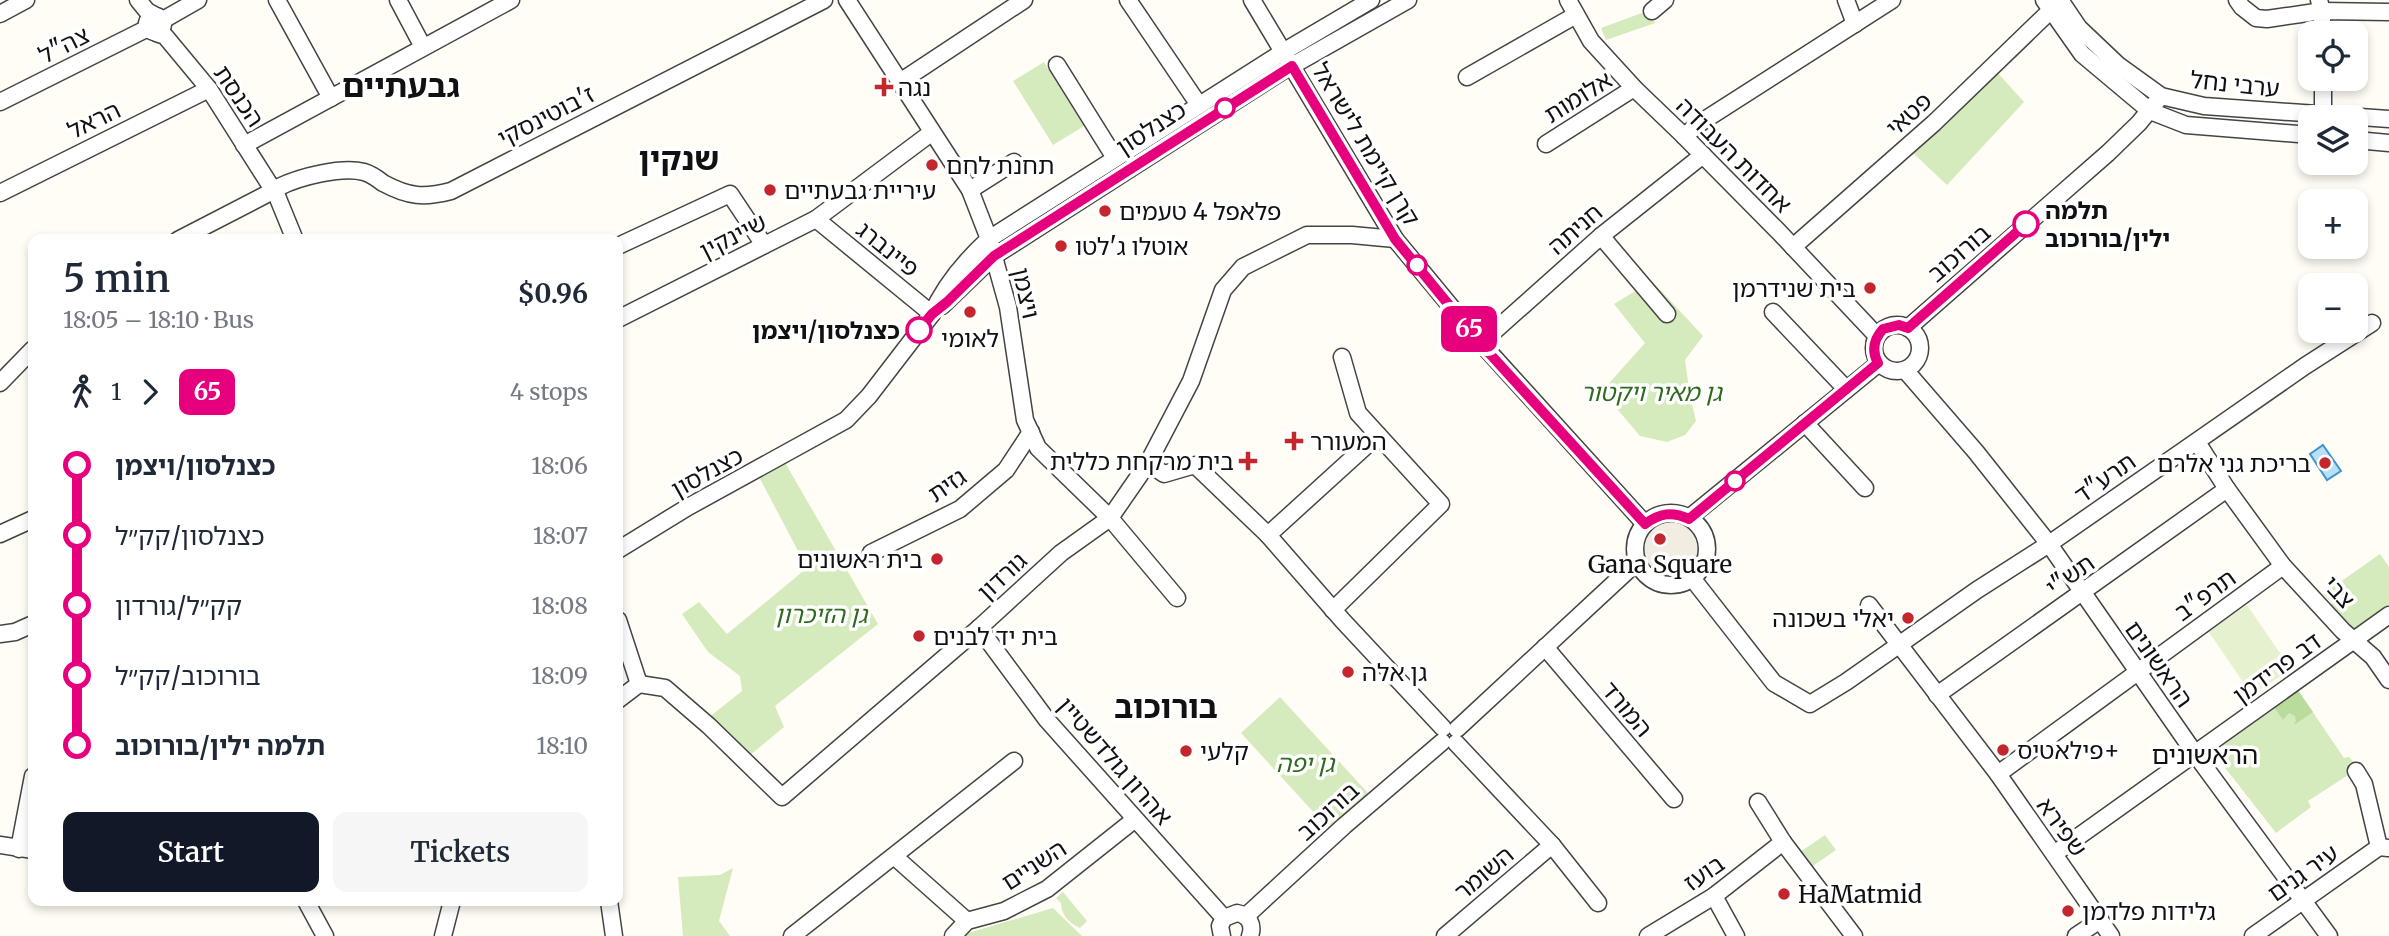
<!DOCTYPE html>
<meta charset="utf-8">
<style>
:root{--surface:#fff;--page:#f6f6f7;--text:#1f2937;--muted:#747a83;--accent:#111827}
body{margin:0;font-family:Merriweather,"Noto Sans Hebrew",serif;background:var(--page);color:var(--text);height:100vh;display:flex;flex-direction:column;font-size:26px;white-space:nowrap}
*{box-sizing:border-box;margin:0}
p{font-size:23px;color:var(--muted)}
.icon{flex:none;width:38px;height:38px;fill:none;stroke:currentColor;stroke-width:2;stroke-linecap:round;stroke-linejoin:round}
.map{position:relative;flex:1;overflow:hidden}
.sheet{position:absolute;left:28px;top:234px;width:595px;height:672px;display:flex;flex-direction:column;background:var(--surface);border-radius:14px;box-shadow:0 4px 10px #0003}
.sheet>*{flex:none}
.badge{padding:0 14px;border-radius:10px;font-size:24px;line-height:46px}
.buttons{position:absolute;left:2298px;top:21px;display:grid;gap:14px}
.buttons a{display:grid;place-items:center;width:70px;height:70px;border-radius:14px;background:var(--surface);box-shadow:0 4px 10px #0003;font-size:35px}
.map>.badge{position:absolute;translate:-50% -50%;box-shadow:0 0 0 4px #fff}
.legs{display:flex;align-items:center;gap:10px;height:77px;padding:0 35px;font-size:23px}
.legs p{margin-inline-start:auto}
.headline{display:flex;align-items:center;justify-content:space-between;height:119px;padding:0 35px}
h1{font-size:38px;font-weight:600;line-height:52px}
.action{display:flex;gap:14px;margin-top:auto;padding:14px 35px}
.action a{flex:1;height:80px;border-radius:14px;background:var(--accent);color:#fff;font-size:28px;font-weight:600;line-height:80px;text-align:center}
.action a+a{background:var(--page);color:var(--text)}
ul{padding:0 35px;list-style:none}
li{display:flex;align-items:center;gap:24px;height:70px;font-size:26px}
li i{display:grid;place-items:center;width:10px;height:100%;margin:0 9px;background:currentColor}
li i::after{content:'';width:18px;height:18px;margin:-9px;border:5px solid;border-radius:50%;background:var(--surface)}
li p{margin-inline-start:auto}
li:first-child i{background:linear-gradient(#0000 50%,currentColor 0)}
li:last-child i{background:linear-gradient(currentColor 50%,#0000 0)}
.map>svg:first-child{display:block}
</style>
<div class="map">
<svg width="2389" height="936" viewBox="0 0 2389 936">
<rect width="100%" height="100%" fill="#fffdf5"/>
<g fill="#d5ebbd">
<polygon points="1650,10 1655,23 1606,40 1601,28"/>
<polygon points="1044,62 1084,126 1053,145 1013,81"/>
<polygon points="1996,71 2024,102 1947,185 1913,153"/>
<polygon points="1652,281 1703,336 1685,360 1690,396 1696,421 1685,435 1667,442 1640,436 1602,391 1645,343 1614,304"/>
<polygon points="783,459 878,624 775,706 784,727 749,756 708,718 742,691 740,676 708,652 682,614 699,602 727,634 807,568 757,473"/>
<polygon points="2380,554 2389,567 2389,607 2356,631 2349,630 2331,604 2332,603 2323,594"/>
<polygon points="2297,689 2344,758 2349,757 2359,768 2308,801 2311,807 2276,833 2219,760 2223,756 2221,748 2229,740"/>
<polygon points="1280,697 1368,793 1329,829 1241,733"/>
<polygon points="1825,835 1836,850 1810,868 1800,852"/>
<polygon points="733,868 719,921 730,936 683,936 678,877 720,875"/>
<path d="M1063,892l24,29 -7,7c-11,-5 -19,-13 -19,-25l-5,-5z"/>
<polygon points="1053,908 1082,936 965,936 968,933"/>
</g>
<polygon fill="#b9dc9c" points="2297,689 2313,712 2294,725 2296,721 2295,716 2289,713 2283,720 2274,707"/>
<polygon fill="#e6f2cf" points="2247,605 2291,669 2252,695 2208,631"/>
<circle fill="#f1ede2" cx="1671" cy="549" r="35"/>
<polygon fill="#b9e0f7" stroke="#3f96cf" stroke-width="2" points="2323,445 2341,471 2327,480 2310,454"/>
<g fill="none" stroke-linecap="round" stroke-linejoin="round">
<defs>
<g id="minor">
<polyline points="138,0 147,11 156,16"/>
<polyline points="277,0 331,98"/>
<polyline points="398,0 423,47"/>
<polyline points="847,0 970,190 989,239 1008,307 1025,420 1038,448 1110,518 1177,598"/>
<polyline points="1128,0 1199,105"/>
<polyline points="1252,0 1395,239 1481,343 1645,524"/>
<polyline points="1568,0 1591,41 1634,88 1684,136 1779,232 1877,336"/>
<polyline points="1846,0 1855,24"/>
<polyline points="2044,0 2082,54 2150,111 2186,125 2310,135"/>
<polyline points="2060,0 2079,28 2118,65 2161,96 2204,106 2389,119"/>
<polyline points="2237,0 2242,7 2256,18 2267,19 2322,11 2389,12"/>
<polyline points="2319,0 2322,11 2322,33"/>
<polyline points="1652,11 1665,0"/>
<polyline points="0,14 26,0"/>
<circle cx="155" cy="24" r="8"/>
<polyline points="163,20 198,0"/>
<polyline points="156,33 165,36 209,89 270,185"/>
<polyline points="1057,65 1115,158"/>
<polyline points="1467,77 1576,15"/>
<polyline points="2323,79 2323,115"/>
<polyline points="900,82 1024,0"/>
<polyline points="0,102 148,28"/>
<polyline points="1684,136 1703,121 1892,0"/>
<polyline points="2356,140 2389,143"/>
<polyline points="1546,144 1634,88"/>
<polyline points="244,145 511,0"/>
<path d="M279,187c20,-10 63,-21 85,-15 7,2 14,7 19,11 26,14 41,15 68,8l373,-191"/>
<polyline points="970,190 1014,162"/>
<polyline points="0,193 209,89"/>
<polyline points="277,196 295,240"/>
<polyline points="816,219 932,314"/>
<polyline points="1601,236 1667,314"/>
<polyline points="178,240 267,194"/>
<polyline points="618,246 730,194 764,245"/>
<polyline points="1793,247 1934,123 2050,11"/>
<polyline points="942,306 994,256 1281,72 1408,0"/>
<polyline points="1773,312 1846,389"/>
<polyline points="618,319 816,219 931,133"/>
<circle cx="1897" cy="348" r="23"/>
<polyline points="1908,328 2108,153 2139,123 2161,96"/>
<polyline points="1481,343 1601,236 1703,155"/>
<polyline points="1905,370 1976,452 2049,544 2196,755 2329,936"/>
<polyline points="0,383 33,349"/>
<polyline points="1805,423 1865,488"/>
<polyline points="2197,442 2227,489 2283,566 2343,631 2373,657 2389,680"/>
<polyline points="1148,463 1164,474 1195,465 1268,535 1343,621 1443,728"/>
<circle cx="1671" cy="549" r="36"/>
<polyline points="1689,518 1879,363"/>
<polyline points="0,534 33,519"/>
<polyline points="1268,535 1378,435"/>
<path d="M618,550l70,-43 158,-87 23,-24 63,-82c13,-30 33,-53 57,-75l294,-187 88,-52"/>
<polyline points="871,553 960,509 1006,470 1031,432"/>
<polyline points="1692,578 1774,683 1810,704 1846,682 1977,590 2049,544 2305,366 2372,323"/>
<polyline points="1869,605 1998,774 2111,936"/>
<polyline points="1333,610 1441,504 1358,413 1342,357"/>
<polyline points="618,620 639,684"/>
<polyline points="979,628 1047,720 1224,918"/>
<polyline points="0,634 15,632 33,624"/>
<polyline points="1545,647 1674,799"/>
<polyline points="639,684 665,688 709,726 782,797 979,628 1061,553 1110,518 1148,463 1191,381 1223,290 1243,267 1307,235 1352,235 1395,239"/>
<polyline points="1937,695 2227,489"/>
<polyline points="618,700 639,684"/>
<polyline points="1457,729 1637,562"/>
<polyline points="1456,743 1552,845 1598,903"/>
<polyline points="2356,771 2364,784 2379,847 2388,848"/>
<polyline points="1998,774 2283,566"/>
<polyline points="1758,802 1783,842 1854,936"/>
<polyline points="0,845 33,850"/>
<polyline points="19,849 33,776"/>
<polyline points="2054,854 2389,615"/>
<polyline points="895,857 967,921"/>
<polyline points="1714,896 1736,936"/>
<polyline points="306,901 325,936"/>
<polyline points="609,901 614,936"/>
<polyline points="1246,916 1344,826 1442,742"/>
<polyline points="443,936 452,901"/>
<polyline points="792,936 1014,761"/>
<polyline points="953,936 967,921 1004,911 1047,889 1134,820"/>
<path d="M1222,936l-2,-10 4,-8 13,-5c12,2 17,12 13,23"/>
<polyline points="1445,936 1552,845"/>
<polyline points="1648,936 1714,896 1783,842"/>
<polyline points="2076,936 2100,920"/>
<polyline points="2253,936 2379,847"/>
</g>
</defs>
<use href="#minor" stroke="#444" stroke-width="19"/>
<use href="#minor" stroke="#fff" stroke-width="16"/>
</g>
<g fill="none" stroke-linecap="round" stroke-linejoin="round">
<defs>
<path id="line-1" d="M919,330l13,-16 15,-12 47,-46 298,-190 103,173 85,104 165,181c15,-11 27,-13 44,-5l189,-156c-7,-13 -4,-24 5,-34l16,-4 9,3 118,-104"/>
</defs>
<use href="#line-1" stroke="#fff" stroke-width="16"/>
<use href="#line-1" stroke="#e6007e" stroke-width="10"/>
</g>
<g fill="#c4262e" stroke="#fff" stroke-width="2.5">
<path d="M880.5 76.5h7v7h7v7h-7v7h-7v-7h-7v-7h7z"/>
<circle cx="932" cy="165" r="7"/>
<circle cx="770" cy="190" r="7"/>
<circle cx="1105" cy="211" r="7"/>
<circle cx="1061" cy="246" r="7"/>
<circle cx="1870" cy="288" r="7"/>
<circle cx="970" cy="312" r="7"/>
<path d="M1290.5 430.5h7v7h7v7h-7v7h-7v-7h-7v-7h7z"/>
<path d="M1244.5 450.5h7v7h7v7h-7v7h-7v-7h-7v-7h7z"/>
<circle cx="2325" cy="463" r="7"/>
<circle cx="1660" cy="539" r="7"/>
<circle cx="937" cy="559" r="7"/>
<circle cx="1908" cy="618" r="7"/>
<circle cx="919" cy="636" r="7"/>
<circle cx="1348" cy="672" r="7"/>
<circle cx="2003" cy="750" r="7"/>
<circle cx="1186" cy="751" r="7"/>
<circle cx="1784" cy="894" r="7"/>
<circle cx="2068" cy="911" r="7"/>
</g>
<g fill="#fff" stroke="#e6007e" stroke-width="3.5">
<circle cx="1225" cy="108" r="9"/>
<circle cx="2026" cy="224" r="12"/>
<circle cx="1417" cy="265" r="9"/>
<circle cx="919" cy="330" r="12"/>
<circle cx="1735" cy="481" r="9"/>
</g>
<g text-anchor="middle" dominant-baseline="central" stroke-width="7" stroke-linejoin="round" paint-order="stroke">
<g font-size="24" fill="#111" stroke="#fff">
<text transform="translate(64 45) rotate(-27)">צה"ל</text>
<text transform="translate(2235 84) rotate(6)">ערבי נחל</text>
<text transform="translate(239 96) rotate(56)">הכנסת</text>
<text transform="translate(1578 97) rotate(-32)">אלומות</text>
<text transform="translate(1909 114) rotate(-42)">פטאי</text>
<text transform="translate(546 116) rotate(-27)">ז'בוטינסקי</text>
<text transform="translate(94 120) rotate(-26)">הראל</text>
<text transform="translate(1151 128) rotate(-33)">כצנלסון</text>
<text transform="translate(1366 144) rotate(59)">קרן קיימת לישראל</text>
<text transform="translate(1734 155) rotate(45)">אחדות העבודה</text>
<text transform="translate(1575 229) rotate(-41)">חניתה</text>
<text transform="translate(733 236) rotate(-27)">שיינקין</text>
<text transform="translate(888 249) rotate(39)">פיינברג</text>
<text transform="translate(1959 253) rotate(-41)">בורוכוב</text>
<text transform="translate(1026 293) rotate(77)">ויצמן</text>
<text transform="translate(707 472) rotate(-29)">כצנלסון</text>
<text transform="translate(2105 478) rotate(-35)">תרע"ד</text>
<text transform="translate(947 485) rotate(-34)">גזית</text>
<text transform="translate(2070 575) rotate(-35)">תש"י</text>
<text transform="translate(1002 576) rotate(-43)">גורדון</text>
<text transform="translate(2339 592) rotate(48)">צבי</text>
<text transform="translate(2205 595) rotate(-36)">תרפ"ב</text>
<text transform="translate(2159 664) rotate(55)">הראשונים</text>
<text transform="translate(2277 668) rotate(-36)">דב פרידמן</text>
<text transform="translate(1627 709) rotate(50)">המורד</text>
<text transform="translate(1115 761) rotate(49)">אהרון גולדשטיין</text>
<text transform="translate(1328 811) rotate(-42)">בורוכוב</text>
<text transform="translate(2062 827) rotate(54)">שפירא</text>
<text transform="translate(1034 865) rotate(-33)">השניים</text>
<text transform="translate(1484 873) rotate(-40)">השומר</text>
<text transform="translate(1704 873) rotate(-35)">בועז</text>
<text transform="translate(2303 873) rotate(-35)">עיר גנים</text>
</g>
<g font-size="24" fill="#111" stroke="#fff" text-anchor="start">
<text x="898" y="87">נגה</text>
<text x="946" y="165">תחנת לחם</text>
<text x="784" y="190">עיריית גבעתיים</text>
<text x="1119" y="211">פלאפל 4 טעמים</text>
<text x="1075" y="246">אוטלו ג'לטו</text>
<text x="1856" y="288" text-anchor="end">בית שנידרמן</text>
<text x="970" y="338" text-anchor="middle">לאומי</text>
<text x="1310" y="441">המעורר</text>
<text x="1234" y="461" text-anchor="end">בית מרקחת כללית</text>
<text x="2311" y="463" text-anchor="end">בריכת גני אלרם</text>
<text x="923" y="559" text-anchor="end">בית ראשונים</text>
<text x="1660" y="564" text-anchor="middle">Gana Square</text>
<text x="1894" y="618" text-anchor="end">יאלי בשכונה</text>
<text x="933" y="636">בית יד לבנים</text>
<text x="1362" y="672">גן אלה</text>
<text x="2017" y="750">פילאטיס+</text>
<text x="1200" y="751">קלעי</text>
<text x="1798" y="894">HaMatmid</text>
<text x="2082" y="911">גלידות פלדמן</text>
</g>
<g font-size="24" font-weight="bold" fill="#111" stroke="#fff" text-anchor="start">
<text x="2045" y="210">תלמה<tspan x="2045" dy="28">ילין/בורוכוב</tspan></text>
<text x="900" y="330" text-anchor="end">כצנלסון/ויצמן</text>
</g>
<g font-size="24" font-style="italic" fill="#2f6b1f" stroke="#fff">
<text x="1651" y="392">גן מאיר ויקטור</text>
<text x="821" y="614">גן הזיכרון</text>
<text x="1305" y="763">גן יפה</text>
</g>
<g font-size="26" fill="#111" stroke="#fff">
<text x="2205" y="754">הראשונים</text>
</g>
<g font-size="32" font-weight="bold" fill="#111" stroke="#fff">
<text x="401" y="86">גבעתיים</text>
<text x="679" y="159">שנקין</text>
<text x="1166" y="707">בורוכוב</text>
</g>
</g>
</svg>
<div class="buttons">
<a><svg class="icon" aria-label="locate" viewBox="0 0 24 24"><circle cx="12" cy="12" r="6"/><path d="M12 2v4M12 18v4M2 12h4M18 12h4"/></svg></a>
<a><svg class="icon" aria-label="layers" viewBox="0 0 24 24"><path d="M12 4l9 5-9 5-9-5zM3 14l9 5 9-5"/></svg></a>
<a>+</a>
<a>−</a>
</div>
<b class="badge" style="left:1469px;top:329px;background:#e6007e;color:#fff">65</b>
<section class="sheet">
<div class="headline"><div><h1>5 min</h1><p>18:05 – 18:10 · Bus</p></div><b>$0.96</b></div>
<div class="legs"><svg class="icon" aria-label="walk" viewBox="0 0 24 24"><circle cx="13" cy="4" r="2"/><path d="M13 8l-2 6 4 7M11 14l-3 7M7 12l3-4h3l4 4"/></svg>1<svg class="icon" aria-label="forward" viewBox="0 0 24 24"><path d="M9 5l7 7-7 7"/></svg><b class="badge" style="background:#e6007e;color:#fff">65</b><p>4 stops</p></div>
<ul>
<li><i style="color:#e6007e"></i><b>כצנלסון/ויצמן</b><p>18:06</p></li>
<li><i style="color:#e6007e"></i><span>כצנלסון/קק״ל</span><p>18:07</p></li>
<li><i style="color:#e6007e"></i><span>קק״ל/גורדון</span><p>18:08</p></li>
<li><i style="color:#e6007e"></i><span>בורוכוב/קק״ל</span><p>18:09</p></li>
<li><i style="color:#e6007e"></i><b>תלמה ילין/בורוכוב</b><p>18:10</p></li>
</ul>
<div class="action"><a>Start</a><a>Tickets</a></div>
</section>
</div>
